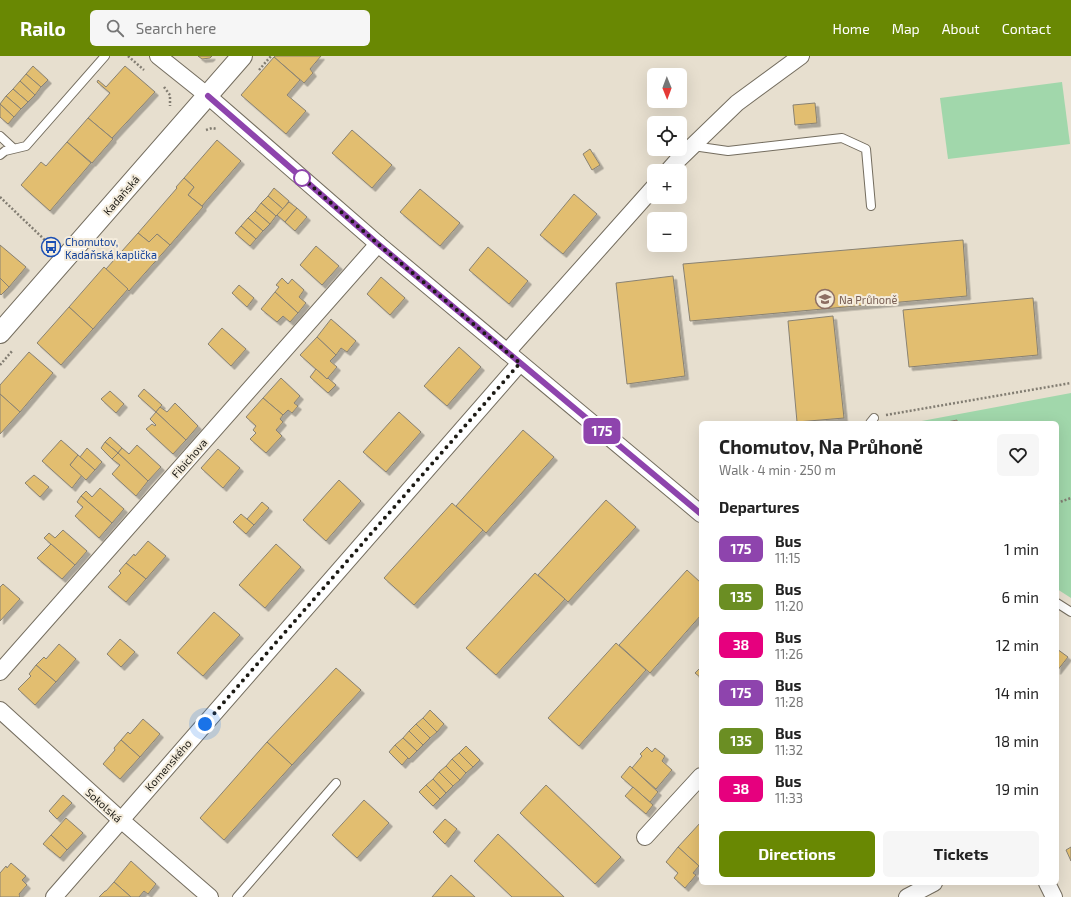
<!DOCTYPE html>
<meta charset="utf-8">
<style>
:root{--surface:#fff;--page:#f6f6f6;--text:#222;--muted:#767676;--accent:#698803}
body{margin:0;font-family:"Exo 2",sans-serif;background:var(--page);color:var(--text);height:100vh;display:flex;flex-direction:column;font-size:15px;white-space:nowrap}
*{box-sizing:border-box;margin:0}
p{font-size:13px;color:var(--muted)}
.icon{flex:none;width:22px;height:22px;fill:none;stroke:currentColor;stroke-width:2;stroke-linecap:round;stroke-linejoin:round}
.map{position:relative;flex:1;overflow:hidden}
.details{position:absolute;left:699px;top:365px;width:360px;height:464px;display:flex;flex-direction:column;background:var(--surface);border-radius:6px;box-shadow:0 4px 16px #0002}
.details>*{flex:none}
.badge{padding:0 8px;border-radius:6px;font-size:14px;line-height:26px}
.needle{width:26px;rotate:179deg}
.fabs{position:absolute;left:647px;top:12px;display:grid;gap:8px}
.fabs a{display:grid;place-items:center;width:40px;height:40px;border-radius:6px;background:var(--surface);box-shadow:0 4px 16px #0002;font-size:20px}
.you{position:absolute;width:20px;height:20px;margin:-10px;border:3px solid #fff;border-radius:50%;background:#1a73e8;box-shadow:0 0 0 6px #1a73e833}
.map>.badge{position:absolute;translate:-50% -50%;box-shadow:0 0 0 2px #fff}
h2{padding:0 20px;font-size:15px;line-height:36px}
.round{display:grid;place-items:center;flex:none;width:42px;height:42px;border-radius:6px;background:var(--page)}
.summary{display:flex;align-items:center;justify-content:space-between;height:68px;padding:0 20px}
h1{font-size:19px;font-weight:700;line-height:30px}
.action{display:flex;gap:8px;margin-top:auto;padding:8px 20px}
.action a{flex:1;height:46px;border-radius:6px;background:var(--accent);color:#fff;font-size:16px;font-weight:700;line-height:46px;text-align:center}
.action a+a{background:var(--page);color:var(--text)}
ul{padding:0;list-style:none}
li{display:flex;align-items:center;gap:12px;height:48px;padding:0 20px}
li div{flex:1}
li b{display:block;font-size:15px}
li em{font-style:normal}
li .badge{min-width:44px;font-weight:700;text-align:center}
header{display:flex;align-items:center;gap:24px;box-sizing:border-box;height:56px;padding:0 20px;background:var(--accent);color:#fff}
header strong{font-size:19px}
nav{display:flex;gap:22px;margin-inline-start:auto;font-size:14px}
.search{width:280px;height:36px;background:var(--page);display:flex;align-items:center;gap:10px;box-sizing:border-box;padding:0 14px;border-radius:6px;color:var(--muted);font-size:15px}
.map>svg:first-child{display:block}
</style>
<header>
<strong>Railo</strong>
<div class="search"><svg class="icon" aria-label="search" viewBox="0 0 24 24"><circle cx="10" cy="10" r="6"/><path d="M15 15l6 6"/></svg>Search here</div>
<nav><a>Home</a><a>Map</a><a>About</a><a>Contact</a></nav>
</header>
<div class="map">
<svg width="1071" height="841" viewBox="0 0 1071 841">
<defs>
<filter id="shadow"><feDropShadow dx="3.5" dy="3.5" stdDeviation="0" flood-color="#0004"/></filter>
</defs>
<rect width="100%" height="100%" fill="#e7dfcf"/>
<g fill="#a1d7ab">
<polygon points="1062,26 1070,88 948,103 940,42"/>
<polygon points="1071,337 1071,542 1057,533 1057,367 911,367"/>
</g>
<g fill="#e2be70" stroke="#898273" filter="url(#shadow)">
<polygon points="198,0 212,0 210,2 202,3"/>
<polygon points="275,0 321,0 310,13 313,17 304,27 274,1"/>
<polygon points="274,1 300,24 287,39 306,55 286,78 241,39"/>
<polygon points="33,10 48,24 41,31 26,18"/>
<polygon points="125,10 155,36 112,82 88,62 110,37 97,26 98,24 106,31"/>
<polygon points="26,18 41,31 35,39 20,25"/>
<polygon points="20,25 35,39 28,46 13,33"/>
<polygon points="13,33 28,46 21,53 6,40"/>
<polygon points="6,40 21,53 14,61 0,48"/>
<polygon points="815,47 817,67 795,69 793,49"/>
<polygon points="0,48 14,61 8,68 0,61"/>
<polygon points="88,62 113,83 92,107 67,86"/>
<polygon points="352,74 392,109 372,132 332,97"/>
<polygon points="217,84 241,105 202,150 188,139 194,131 184,122"/>
<polygon points="67,86 91,107 50,155 21,129 41,106 46,110"/>
<polygon points="590,93 600,109 592,114 583,98"/>
<polygon points="184,122 194,131 188,139 203,151 170,189 157,178 149,186 138,177 177,132 176,131"/>
<polygon points="274,132 289,145 283,153 268,140"/>
<polygon points="420,133 460,167 440,190 400,156"/>
<polygon points="574,138 597,158 563,198 540,179"/>
<polygon points="268,140 283,153 276,160 261,147"/>
<polygon points="289,146 297,152 285,166 277,159"/>
<polygon points="261,147 276,160 270,168 255,155"/>
<polygon points="297,152 307,161 295,175 285,166"/>
<polygon points="255,155 270,168 263,175 248,162"/>
<polygon points="248,162 263,175 256,183 241,170"/>
<polygon points="241,170 256,183 250,190 235,177"/>
<polygon points="138,177 149,186 157,178 170,189 129,235 106,213"/>
<polygon points="963,184 967,240 690,265 683,208"/>
<polygon points="0,189 26,211 9,231 0,222"/>
<polygon points="316,190 339,210 322,229 300,209"/>
<polygon points="488,191 528,225 509,248 469,214"/>
<polygon points="104,211 128,233 93,273 69,251"/>
<polygon points="673,220 685,320 627,328 616,227"/>
<polygon points="381,221 405,242 390,259 367,238"/>
<polygon points="0,222 9,231 1,239 0,238"/>
<polygon points="282,222 288,228 292,223 304,234 299,241 306,247 298,257 275,236 279,231 276,229"/>
<polygon points="239,229 254,242 247,251 232,237"/>
<polygon points="275,236 298,257 290,266 283,260 277,266 261,253"/>
<polygon points="1033,242 1038,299 909,311 903,254"/>
<polygon points="69,251 93,273 61,309 37,287"/>
<polygon points="833,260 844,362 797,366 788,265"/>
<polygon points="331,263 356,285 347,296 341,292 336,299 317,281"/>
<polygon points="222,272 246,293 231,310 208,288"/>
<polygon points="317,281 336,299 330,305 337,311 327,323 300,299"/>
<polygon points="459,291 481,311 447,350 424,330"/>
<polygon points="29,296 53,317 20,356 0,338 0,329"/>
<polygon points="316,313 327,323 328,322 336,329 328,337 310,321"/>
<polygon points="281,322 300,340 294,347 298,350 292,357 288,354 283,359 263,342"/>
<polygon points="144,333 162,349 156,356 138,340"/>
<polygon points="110,335 124,348 116,357 101,343"/>
<polygon points="0,338 20,356 0,378"/>
<polygon points="263,342 283,359 280,363 283,366 276,374 282,380 266,397 250,383 256,377 253,374 256,370 246,361"/>
<polygon points="175,347 198,370 186,384 156,356 160,351 167,356"/>
<polygon points="156,356 186,384 173,398 146,373 152,368 155,370 156,369 150,363"/>
<polygon points="399,356 421,376 386,416 363,396"/>
<polygon points="957,364 957,367 942,367"/>
<polygon points="523,374 554,401 486,477 456,450"/>
<polygon points="110,381 122,392 118,397 105,386"/>
<polygon points="61,384 78,399 70,409 82,419 72,432 42,405"/>
<polygon points="105,386 118,397 112,403 101,392"/>
<polygon points="137,389 161,411 148,425 118,397 122,392 129,398"/>
<polygon points="87,392 102,406 95,414 80,401"/>
<polygon points="218,393 240,412 223,432 201,412"/>
<polygon points="118,397 148,425 136,440 112,418 120,409 112,403"/>
<polygon points="78,399 95,414 86,424 70,409"/>
<polygon points="34,419 49,431 40,441 25,427"/>
<polygon points="339,424 361,445 326,485 303,464"/>
<polygon points="100,432 124,453 112,467 81,440 86,435 92,441"/>
<polygon points="81,440 112,467 99,482 75,460 83,451 77,446"/>
<polygon points="606,444 636,471 568,546 538,519"/>
<polygon points="262,446 269,452 254,469 247,463"/>
<polygon points="452,447 483,474 414,549 384,522"/>
<polygon points="241,458 254,469 246,478 233,466"/>
<polygon points="63,474 87,495 75,509 44,482 49,477 55,482"/>
<polygon points="148,485 166,500 146,523 126,507 134,498 135,500"/>
<polygon points="51,488 75,509 62,523 37,502"/>
<polygon points="276,488 301,511 265,552 239,529"/>
<polygon points="126,507 146,523 126,546 108,531 121,517 119,515"/>
<polygon points="687,514 701,527 701,559 650,617 619,589"/>
<polygon points="535,517 565,543 496,619 466,592"/>
<polygon points="3,528 20,543 0,565 0,531"/>
<polygon points="214,556 240,579 203,620 177,597"/>
<polygon points="120,583 135,596 121,611 107,598"/>
<polygon points="616,587 646,614 579,690 548,662"/>
<polygon points="59,588 76,603 56,626 36,609 44,601 46,603"/>
<polygon points="1057,593 1068,601 1057,615"/>
<polygon points="36,609 56,626 35,649 18,633 31,620 29,618"/>
<polygon points="701,611 701,622 695,617"/>
<polygon points="336,612 361,634 292,709 267,686"/>
<polygon points="430,654 444,668 437,676 423,662"/>
<polygon points="423,662 437,676 430,682 416,668"/>
<polygon points="143,663 160,678 140,701 121,684 128,676 130,678"/>
<polygon points="416,668 430,682 423,689 409,675"/>
<polygon points="409,675 423,689 417,695 403,682"/>
<polygon points="403,682 417,695 409,703 395,689"/>
<polygon points="121,684 140,701 120,723 103,708 115,694 114,692"/>
<polygon points="267,686 292,709 224,784 200,762"/>
<polygon points="395,689 408,702 402,709 389,696"/>
<polygon points="466,690 480,704 473,711 459,697"/>
<polygon points="647,691 652,696 655,692 665,700 662,705 672,714 656,733 632,712 642,700 640,698"/>
<polygon points="459,697 473,711 466,717 452,703"/>
<polygon points="452,703 466,717 460,724 446,710"/>
<polygon points="446,710 460,724 453,730 439,716"/>
<polygon points="630,710 658,736 650,746 621,721"/>
<polygon points="439,716 453,730 446,737 433,723"/>
<polygon points="433,723 446,737 440,743 426,729"/>
<polygon points="426,729 440,743 433,750 419,736"/>
<polygon points="546,729 621,801 595,828 520,757"/>
<polygon points="633,731 653,749 646,758 625,740"/>
<polygon points="63,739 72,747 57,763 49,755"/>
<polygon points="364,744 389,767 357,802 332,779"/>
<polygon points="66,762 83,777 67,794 51,779"/>
<polygon points="445,763 457,773 445,788 433,776"/>
<polygon points="701,766 701,808 699,810 678,791"/>
<polygon points="498,778 564,841 512,841 474,805"/>
<polygon points="51,779 67,794 60,802 43,788"/>
<polygon points="678,791 699,810 693,817 696,819 685,832 674,822 678,817 666,806"/>
<polygon points="1071,791 1071,805 1066,794"/>
<polygon points="131,805 156,828 148,838 144,835 139,841 131,841 114,826"/>
<polygon points="11,807 26,820 22,824 27,829 19,838 20,840 19,841 0,841 0,817 6,810 7,812"/>
<polygon points="451,819 475,841 432,841"/>
<polygon points="114,826 131,841 99,841 105,835 106,835"/>
</g>
<g fill="none" stroke-linecap="round" stroke-linejoin="round">
<defs>
<g id="service">
<polyline points="0,80 13,92"/>
<polyline points="693,90 728,95 842,82 866,93 871,150"/>
<polyline points="0,99 5,95 26,90 105,0"/>
<polyline points="870,367 874,362"/>
<polyline points="1057,547 1071,556"/>
<polyline points="237,841 336,727"/>
</g>
<g id="minor">
<polyline points="158,0 208,40 378,188 701,458"/>
<polyline points="668,115 676,106 737,47 801,0"/>
<polyline points="507,296 654,131"/>
<polyline points="0,616 378,188"/>
<polyline points="0,654 121,764 210,841"/>
<polyline points="645,781 701,720"/>
<polyline points="1047,827 1054,841"/>
<polyline points="54,841 520,307"/>
<polyline points="907,841 934,827"/>
</g>
<polyline id="tertiary" points="0,277 242,0"/>
</defs>
<use href="#service" stroke="#746d5f" stroke-width="10"/>
<use href="#minor" stroke="#746d5f" stroke-width="18"/>
<use href="#tertiary" stroke="#746d5f" stroke-width="22"/>
<g stroke="#827d72" stroke-width="2.5" stroke-dasharray="2 2" stroke-linecap="butt">
<polyline points="128,0 144,14"/>
<polyline points="259,14 271,0"/>
<polyline points="164,31 170,39 170,50"/>
<polyline points="206,74 212,72 217,73"/>
<polyline points="0,141 49,188"/>
<polyline points="0,309 13,294"/>
<polyline points="886,359 1071,327"/>
<polyline points="1057,447 1071,442"/>
</g>
<use href="#service" stroke="#fff" stroke-width="8"/>
<use href="#minor" stroke="#fff" stroke-width="16"/>
<use href="#tertiary" stroke="#fff" stroke-width="20"/>
</g>
<g fill="none" stroke-linecap="round" stroke-linejoin="round">
<defs>
<polyline id="line" points="208,40 378,188 701,458"/>
</defs>
<use href="#line" stroke="#fff" stroke-width="9"/>
<use href="#line" stroke="#8e44ad" stroke-width="6"/>
<polyline stroke="#1c1a14" stroke-width="4" stroke-dasharray="0 7.2" points="205,668 520,307 378,188 299,119 302,122"/>
</g>
<defs>
<symbol id="bus-ring" viewBox="-11 -11 22 22"><circle r="9.5" fill="#f4ecdc" stroke="#1a4fb4" stroke-width="1.5"/><path d="M-5-6H5V4H4V6H2V4H-2V6H-4V4H-5ZM-3.5-4V0h7V-4ZM-3.5 1.2v1.5H-2V1.2ZM2 1.2v1.5H3.5V1.2Z" fill="#1a4fb4"/></symbol>
<symbol id="school-ring" viewBox="-11 -11 22 22"><circle r="9.5" fill="#f4ecdc" stroke="#8d6e63" stroke-width="1.5"/><path d="M0-5L7-2L0 1L-7-2ZM-4 1L0 2.5L4 1V4Q0 6-4 4Z" fill="#8d6e63"/></symbol>
</defs>
<g fill-rule="evenodd">
<use href="#bus-ring" x="40" y="180" width="22" height="22"/>
<use href="#school-ring" x="814" y="232" width="22" height="22"/>
</g>
<circle fill="#fff" stroke="#8e44ad" stroke-width="2" cx="302" cy="122" r="8"/>
<g text-anchor="middle" dominant-baseline="central" stroke-width="4" stroke-linejoin="round" paint-order="stroke">
<g font-size="11" fill="#1c1a14" stroke="#f4ecdc">
<text transform="translate(121 139) rotate(-49)">Kadaňská</text>
<text transform="translate(189 402) rotate(-49)">Fibichova</text>
<text transform="translate(168 709) rotate(-49)">Komenského</text>
<text transform="translate(104 749) rotate(42)">Sokolská</text>
</g>
<g font-size="11" fill="#164399" stroke="#f4ecdc" text-anchor="start">
<text x="65" y="185">Chomutov,<tspan x="65" dy="13">Kadaňská kaplička</tspan></text>
</g>
<g font-size="11" fill="#785e54" stroke="#f4ecdc" text-anchor="start">
<text x="839" y="243">Na Průhoně</text>
</g>
</g>
</svg>
<div class="fabs">
<a><svg class="needle" viewBox="-14 -14 28 28"><path d="M0-13l5 13h-10z" fill="#e53935"/><path d="M0 13l5-13h-10z" fill="#767676"/></svg></a>
<a><svg class="icon" aria-label="locate" viewBox="0 0 24 24"><circle cx="12" cy="12" r="6"/><path d="M12 2v4M12 18v4M2 12h4M18 12h4"/></svg></a>
<a>+</a>
<a>−</a>
</div>
<div class="you" style="left:205px;top:668px"></div>
<b class="badge" style="left:602px;top:375px;background:#8e44ad;color:#fff">175</b>
<section class="details">
<div class="summary"><div><h1>Chomutov, Na Průhoně</h1><p>Walk · 4 min · 250 m</p></div><a class="round"><svg class="icon" aria-label="heart" viewBox="0 0 24 24"><path d="M12 20l-8-8c-3-5 5-10 8-4 3-6 11-1 8 4z"/></svg></a></div>
<h2>Departures</h2>
<ul>
<li><span class="badge" style="background:#8e44ad;color:#fff">175</span><div><b>Bus</b><p>11:15</p></div><em>1 min</em></li>
<li><span class="badge" style="background:#6b8e23;color:#fff">135</span><div><b>Bus</b><p>11:20</p></div><em>6 min</em></li>
<li><span class="badge" style="background:#e6007e;color:#fff">38</span><div><b>Bus</b><p>11:26</p></div><em>12 min</em></li>
<li><span class="badge" style="background:#8e44ad;color:#fff">175</span><div><b>Bus</b><p>11:28</p></div><em>14 min</em></li>
<li><span class="badge" style="background:#6b8e23;color:#fff">135</span><div><b>Bus</b><p>11:32</p></div><em>18 min</em></li>
<li><span class="badge" style="background:#e6007e;color:#fff">38</span><div><b>Bus</b><p>11:33</p></div><em>19 min</em></li>
</ul>
<div class="action"><a>Directions</a><a>Tickets</a></div>
</section>
</div>
